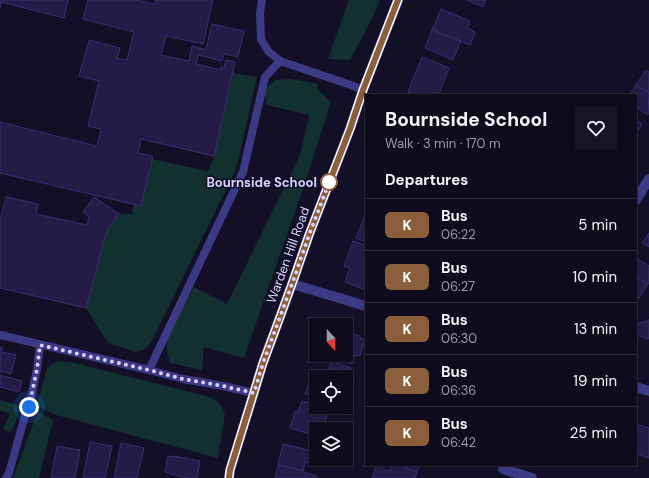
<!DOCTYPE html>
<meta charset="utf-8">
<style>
:root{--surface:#0e0b1c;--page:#171425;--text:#f1f3f6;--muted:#9b9ba3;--line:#2e2b3b}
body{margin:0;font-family:"DM Sans",sans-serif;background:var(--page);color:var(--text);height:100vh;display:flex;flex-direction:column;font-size:15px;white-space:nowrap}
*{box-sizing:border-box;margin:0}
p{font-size:13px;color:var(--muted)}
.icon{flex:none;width:22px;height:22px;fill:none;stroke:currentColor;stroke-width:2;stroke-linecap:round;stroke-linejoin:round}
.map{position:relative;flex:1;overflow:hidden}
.panel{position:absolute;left:365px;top:94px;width:272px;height:372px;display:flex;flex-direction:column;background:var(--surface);border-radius:0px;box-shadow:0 1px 3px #0004,0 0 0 1px var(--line)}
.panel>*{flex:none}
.badge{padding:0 8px;border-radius:6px;font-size:14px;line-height:26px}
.needle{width:26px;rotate:159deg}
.fabs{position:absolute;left:309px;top:318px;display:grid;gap:8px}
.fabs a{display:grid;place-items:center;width:44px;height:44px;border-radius:0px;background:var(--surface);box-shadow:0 1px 3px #0004,0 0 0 1px var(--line);font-size:20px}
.you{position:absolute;width:20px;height:20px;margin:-10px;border:3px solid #fff;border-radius:50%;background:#1a73e8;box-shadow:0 0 0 6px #1a73e833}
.map>.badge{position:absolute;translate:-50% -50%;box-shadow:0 0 0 2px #fff}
h2{padding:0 20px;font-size:15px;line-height:36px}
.round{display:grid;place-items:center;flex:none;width:42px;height:42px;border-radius:0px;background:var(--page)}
.headline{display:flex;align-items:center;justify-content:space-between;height:68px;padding:0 20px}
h1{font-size:19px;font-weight:800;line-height:30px}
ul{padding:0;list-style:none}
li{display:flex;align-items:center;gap:12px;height:52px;padding:0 20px;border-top:1px solid var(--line)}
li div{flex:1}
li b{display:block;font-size:15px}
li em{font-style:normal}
li .badge{min-width:44px;font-weight:700;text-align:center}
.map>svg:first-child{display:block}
</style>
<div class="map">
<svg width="649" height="478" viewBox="0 0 649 478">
<rect width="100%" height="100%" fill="#130f26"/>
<g fill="#12302f">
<polygon points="349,0 380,0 373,16 350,60 328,59"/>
<polygon points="233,73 257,77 236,169 151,343 145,349 136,352 108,343 86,308 107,230 119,214 132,214 133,204 141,206 152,159 208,171 214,156"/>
<polygon points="290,79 314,83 318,85 317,89 331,102 303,189 244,358 204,347 202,370 170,363 167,353 167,344 169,336 184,304 194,287 227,304 300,155 309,115 267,105 265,95 267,87 276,80"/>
<path d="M59,361l16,2 135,34c7,4 12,9 15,16l-7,45 -162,-43 -19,-9 10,-38 5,-4z"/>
<path d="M0,400l18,5c1,9 -2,20 -8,27l-7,-3 7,-15 -10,-4z"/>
<polygon points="38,411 53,420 39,478 13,478"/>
</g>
<g fill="#241b47" stroke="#3b2d73">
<polygon points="0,0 68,0 64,18 1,2 0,8"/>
<polygon points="88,0 137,0 154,4 156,0 213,0 203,44 166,36 161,55 189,61 192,46 206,50 212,24 244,31 238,57 224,54 222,61 198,55 196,64 221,70 221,67 224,67 226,60 235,62 214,156 141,139 138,153 153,156 141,206 0,173 0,122 97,146 101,129 88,126 99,81 79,76 89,40 120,48 117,58 127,60 134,32 83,19"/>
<polygon points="467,0 486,0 483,7"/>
<polygon points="441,9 470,21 467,28 475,32 470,45 432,30"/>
<polygon points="432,30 461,41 453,60 425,48"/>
<polygon points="422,57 449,68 439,94 441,95 416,95 408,92"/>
<polygon points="646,70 649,72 649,93 636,85"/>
<polygon points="636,85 649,93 648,115 636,107 636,95 630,95"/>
<polygon points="636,120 642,124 636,134"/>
<polygon points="6,197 38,204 36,214 87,225 89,217 83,212 94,197 119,214 107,230 86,308 0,288 0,221"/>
<polygon points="366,212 366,242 356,238"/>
<polygon points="649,233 649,247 642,243"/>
<polygon points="353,241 366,246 366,290 345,282 350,268 344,266"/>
<polygon points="636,258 649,266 649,283 648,284 636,277"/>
<polygon points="636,277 648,284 639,298 636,296"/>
<polygon points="649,320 649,339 636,335 636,324"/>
<polygon points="347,332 360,336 360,338 365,340 360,356 355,355 352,364 322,355 346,355 346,334"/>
<polygon points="0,347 2,348 2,352 16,355 11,374 0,371"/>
<polygon points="331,361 351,368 348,375 354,377 348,395 346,395 346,377 326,377"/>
<polygon points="312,374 323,377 316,377 316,397 305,394"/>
<polygon points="0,375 22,381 19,392 0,387"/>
<polygon points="302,401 316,405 316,407 321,407 329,409 323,429 316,429 316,436 290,428 295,411 298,412"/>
<polygon points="639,425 649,428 649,458 636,454 636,434"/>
<polygon points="90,442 112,446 105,478 83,478"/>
<polygon points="121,443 144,448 137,478 114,478"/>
<polygon points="283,444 316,452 316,459 321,459 319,465 305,462 303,471 278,465"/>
<polygon points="57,446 80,450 75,478 51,478"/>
<polygon points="168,456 174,457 174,456 200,461 197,478 188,478 170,474 170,473 165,472"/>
<polygon points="278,465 303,471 303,472 317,476 317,478 275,478"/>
<polygon points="392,465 398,465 417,472 415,478 372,478 376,466 390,471"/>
<polygon points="398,465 420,465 417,472"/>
</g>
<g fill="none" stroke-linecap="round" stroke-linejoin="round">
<g stroke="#3d3a85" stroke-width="8">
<polyline points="280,61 348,84 363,90"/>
<polyline points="0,335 149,370 183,379 223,386 254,393"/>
<polyline points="149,370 243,172 265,77 280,61 268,51 261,39 260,13 262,0"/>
<polyline points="6,478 9,473 24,419 29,407 37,369 40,345"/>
</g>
<g stroke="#3d3a85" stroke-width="10">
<polyline points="636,200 649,179"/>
<polyline points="292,284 366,306"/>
<polyline points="636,387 649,391"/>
<polyline points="503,469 532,478"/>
<polyline points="229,478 230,470 263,363 276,328 292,284 309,235 350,129 363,90 398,0"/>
</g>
</g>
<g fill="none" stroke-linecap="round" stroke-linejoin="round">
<defs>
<polyline id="line" points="229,478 230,470 263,363 276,328 292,284 309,235 350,129 363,90 398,0"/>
</defs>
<use href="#line" stroke="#fff" stroke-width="9"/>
<use href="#line" stroke="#8b5e3c" stroke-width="6"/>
<polyline stroke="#d9d4ff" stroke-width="4" stroke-dasharray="0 7.2" points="29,407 37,369 40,345 149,370 183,379 223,386 254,393 263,363 276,328 292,284 309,235 331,178 329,182"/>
</g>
<circle fill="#fff" stroke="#8b5e3c" stroke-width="2" cx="329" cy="182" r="8"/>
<g text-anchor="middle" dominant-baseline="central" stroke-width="3" stroke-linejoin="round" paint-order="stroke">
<g font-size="13" font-weight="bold" fill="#d9d4ff" stroke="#130f26" text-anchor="end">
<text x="317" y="182">Bournside School</text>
</g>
<g font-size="13" fill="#d9d4ff" stroke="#130f26">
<text transform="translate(288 255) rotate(-70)">Warden Hill Road</text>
</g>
</g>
</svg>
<div class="fabs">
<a><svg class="needle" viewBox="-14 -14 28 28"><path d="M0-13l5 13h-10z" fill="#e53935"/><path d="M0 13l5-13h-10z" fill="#9b9ba3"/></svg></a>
<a><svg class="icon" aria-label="locate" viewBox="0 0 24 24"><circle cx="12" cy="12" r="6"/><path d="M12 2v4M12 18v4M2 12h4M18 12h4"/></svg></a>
<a><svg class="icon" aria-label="layers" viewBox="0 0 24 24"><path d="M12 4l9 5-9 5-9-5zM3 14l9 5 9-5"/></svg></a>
</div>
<div class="you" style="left:29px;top:407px"></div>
<section class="panel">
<div class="headline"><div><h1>Bournside School</h1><p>Walk · 3 min · 170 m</p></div><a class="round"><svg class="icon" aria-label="heart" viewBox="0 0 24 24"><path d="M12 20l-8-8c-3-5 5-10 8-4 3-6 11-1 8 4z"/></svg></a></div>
<h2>Departures</h2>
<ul>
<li><span class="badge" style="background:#8b5e3c;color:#fff">K</span><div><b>Bus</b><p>06:22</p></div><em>5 min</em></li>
<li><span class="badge" style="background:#8b5e3c;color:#fff">K</span><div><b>Bus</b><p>06:27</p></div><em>10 min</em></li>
<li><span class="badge" style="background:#8b5e3c;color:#fff">K</span><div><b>Bus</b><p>06:30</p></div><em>13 min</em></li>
<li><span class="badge" style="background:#8b5e3c;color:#fff">K</span><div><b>Bus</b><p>06:36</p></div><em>19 min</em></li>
<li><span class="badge" style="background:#8b5e3c;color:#fff">K</span><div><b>Bus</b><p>06:42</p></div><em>25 min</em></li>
</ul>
</section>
</div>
